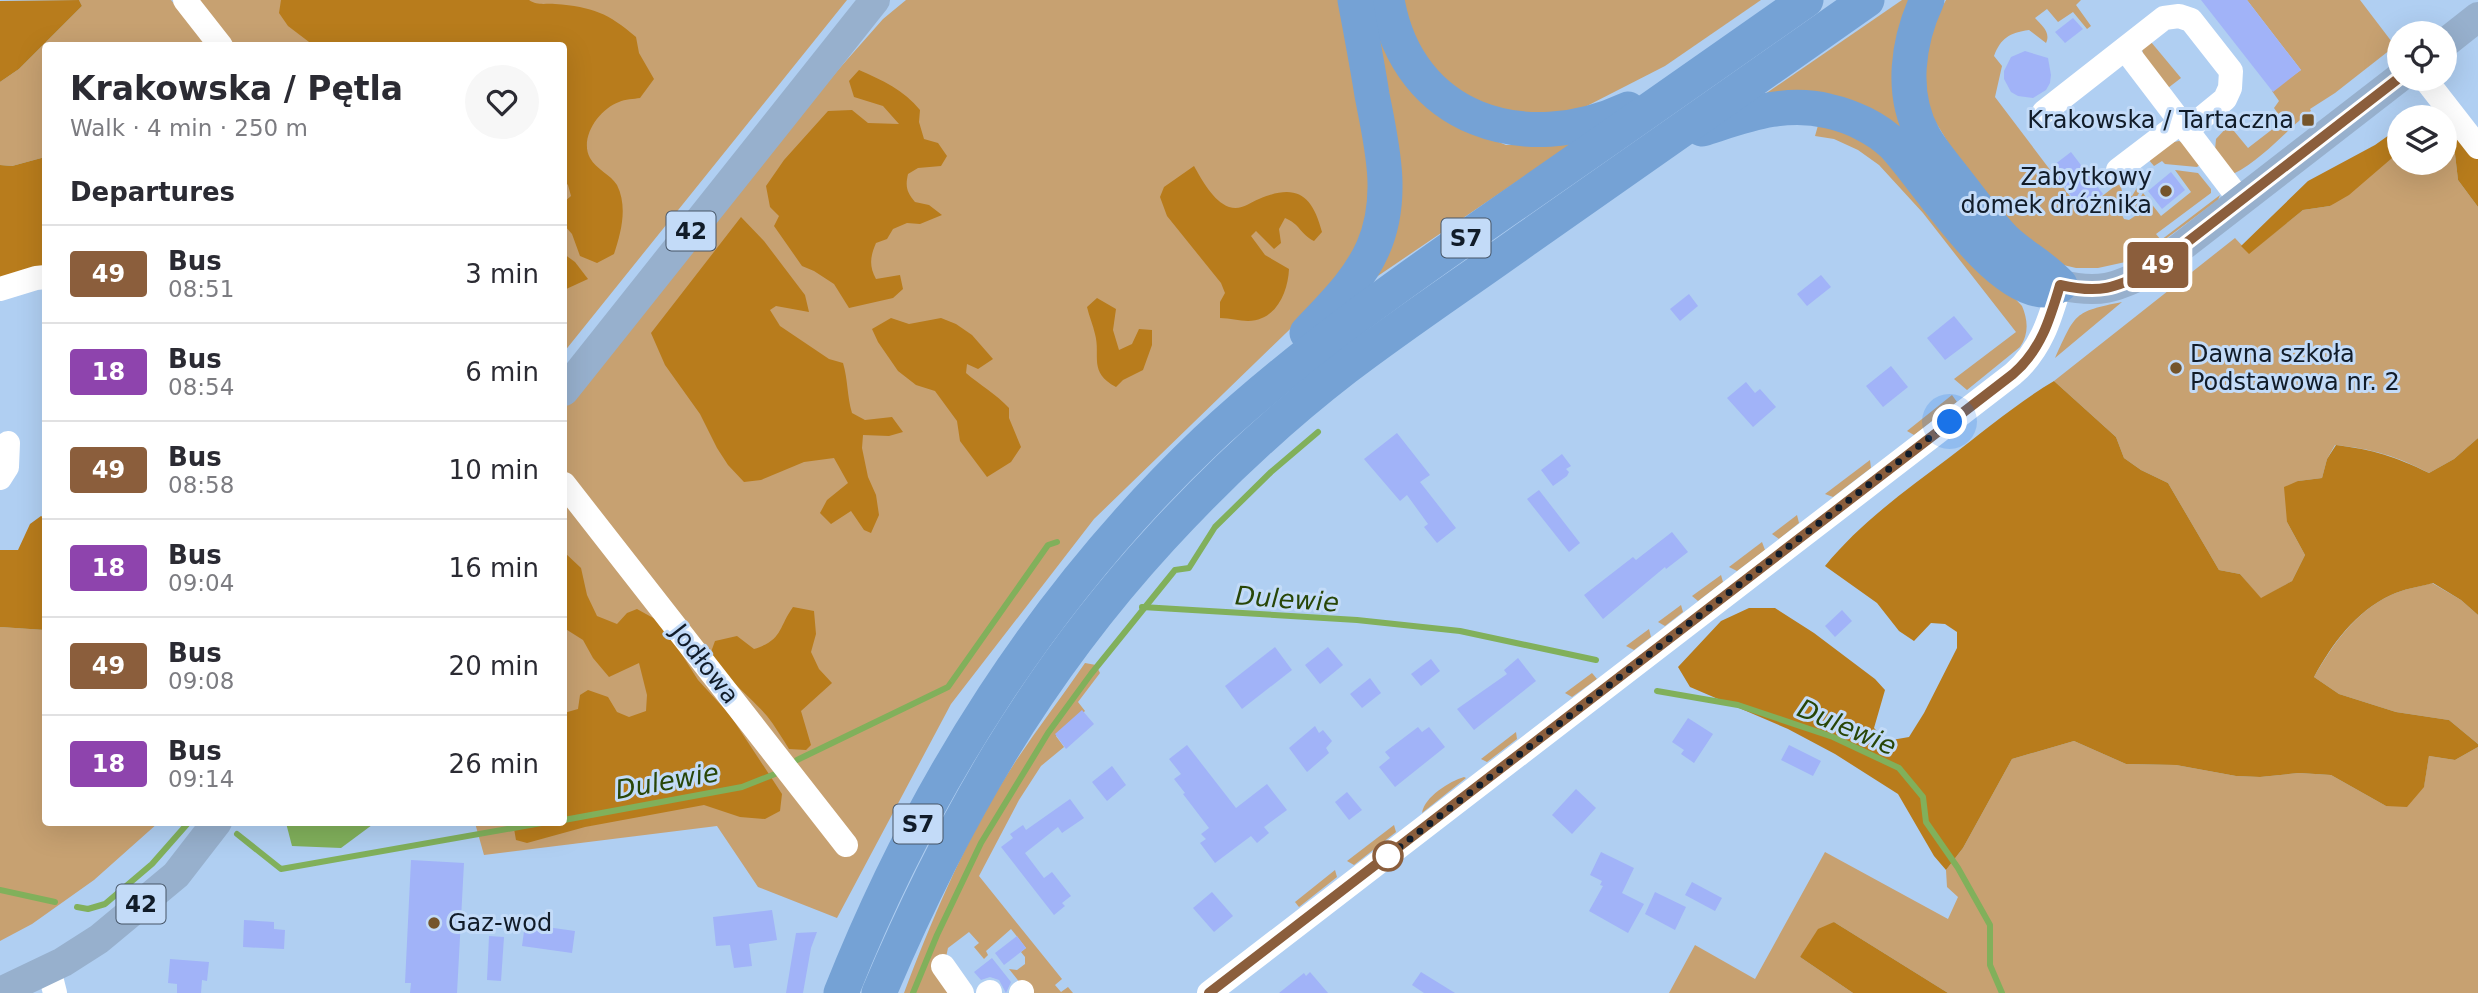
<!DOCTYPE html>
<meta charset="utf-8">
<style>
:root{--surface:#fff;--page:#f7f7f7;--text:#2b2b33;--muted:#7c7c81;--line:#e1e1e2}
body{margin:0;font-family:"DejaVu Sans",sans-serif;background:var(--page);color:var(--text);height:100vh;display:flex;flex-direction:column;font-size:26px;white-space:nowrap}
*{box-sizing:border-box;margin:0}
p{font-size:23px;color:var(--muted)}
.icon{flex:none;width:38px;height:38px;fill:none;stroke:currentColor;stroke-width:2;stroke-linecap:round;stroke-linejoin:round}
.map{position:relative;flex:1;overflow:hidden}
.side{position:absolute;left:42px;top:42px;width:525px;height:784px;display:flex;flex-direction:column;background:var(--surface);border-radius:7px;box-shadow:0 7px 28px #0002}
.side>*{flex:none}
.badge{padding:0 14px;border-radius:5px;font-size:24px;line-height:46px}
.tools{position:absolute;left:2387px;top:21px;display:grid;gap:14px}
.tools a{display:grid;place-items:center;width:70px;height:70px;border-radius:50%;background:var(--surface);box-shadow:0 7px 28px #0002;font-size:35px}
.you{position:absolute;width:35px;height:35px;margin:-18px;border:5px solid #fff;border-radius:50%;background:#1a73e8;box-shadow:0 0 0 10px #1a73e833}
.map>.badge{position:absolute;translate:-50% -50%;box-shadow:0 0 0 4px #fff}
h2{padding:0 28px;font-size:26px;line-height:63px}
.round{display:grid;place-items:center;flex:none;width:74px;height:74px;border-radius:37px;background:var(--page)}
.overview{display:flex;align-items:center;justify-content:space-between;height:119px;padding:0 28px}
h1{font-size:33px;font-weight:800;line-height:52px}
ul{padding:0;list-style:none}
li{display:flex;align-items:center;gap:21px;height:98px;padding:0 28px;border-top:2px solid var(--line)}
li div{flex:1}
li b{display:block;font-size:26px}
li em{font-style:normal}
li .badge{min-width:77px;font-weight:700;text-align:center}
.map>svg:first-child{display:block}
</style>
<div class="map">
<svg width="2478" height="993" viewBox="0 0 2478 993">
<rect width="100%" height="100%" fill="#b0cff2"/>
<g fill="#c7a171">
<polygon points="79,0 171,0 207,45 46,46 45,157 12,166 0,165 0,82 19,69 82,6"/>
<polygon points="197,0 847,0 564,352 564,46 233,45"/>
<polygon points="906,0 1344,0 1374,171 1365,238 1316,304 1094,519 951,704 837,918 758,887 717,826 484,855 475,823 564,822 564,398 838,70 883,19"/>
<polygon points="1375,0 1469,130 1506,145 1572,144 1369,282"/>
<polygon points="1403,0 1761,0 1665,66 1579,110 1533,115 1483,107 1437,82 1416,55"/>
<polygon points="1902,0 1916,0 1908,148 1752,103"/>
<path d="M1946,0h135l-5,5 15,21 -4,3 -14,-17 -15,10 -11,-13 -12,9c7,8 16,14 11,25l-17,-13c-20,3 -28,8 -35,26l8,10 -7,31 87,115 33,-26 9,-3 -3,4 2,8 9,1 6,-10 3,4 -10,16 -9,2 -1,5 3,6 5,1 6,-4 -1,-8 9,-15 18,23 30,-24 -16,-22 23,3 13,16v4l-55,41 5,6 59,-45 -2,5 -74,55 -14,6 -32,7h-22l-21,-5 -67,-55 -61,-100 -5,-44 11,-40z"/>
<path d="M2247,0h113l35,46 -60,47 -25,16 1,2c-26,20 -48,48 -78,63l-18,-24 1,-11 13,-14 19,23 35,-27 -9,-13 5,-7 -7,-10 29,-21z"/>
<polygon points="2151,42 2181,78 2168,88 2143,54 2142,48"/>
<path d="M1819,122l44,15 159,169c6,14 7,28 -2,41l-53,43 -13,-11 62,-47 -93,-119 -44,-48 -21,-15 -24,-11 -19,-3z"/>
<polygon points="2179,141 2184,143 2202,163 2197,167 2165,164 2162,161 2154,166 2148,159 2174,142"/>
<path d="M2445,141l10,13 3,26 20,27v231l-24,21 -25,14c-33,-17 -56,-24 -94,-28l-8,14 -5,19 -24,3 -11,41 18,33 -13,26 -31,18 -21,-25 -21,-4 -51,-87 -27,-13 -17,-12 -8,-21 -62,-56 181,-143 14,15 54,-43 27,-4 69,-54v11h46z"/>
<path d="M2122,302l-67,56c21,-45 18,-46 67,-56z"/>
<polygon points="1952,395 1957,402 1914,435 1907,431"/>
<polygon points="1870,460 1871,468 1833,497 1825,494"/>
<polygon points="1797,515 1799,523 1779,539 1772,534"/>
<polygon points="1762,542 1765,550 1737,571 1729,567"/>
<polygon points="1721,575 1723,582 1698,601 1692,596"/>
<path d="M2432,583l29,17 17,15v129l-29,-24 -53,-8 -57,-18 -25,-17c19,-33 41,-65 77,-82 12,-6 28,-8 41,-12z"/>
<polygon points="1681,605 1683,612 1665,626 1658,622"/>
<polygon points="0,627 45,630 46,822 158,823 94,880 32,924 0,941"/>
<polygon points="1649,629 1651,637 1634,650 1626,646"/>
<path d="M1085,663l11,2 4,8 -22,29 7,9 -29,25 8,11 -23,19 -22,34 -40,76 83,103 -7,6 6,7 7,-5 5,6h-45l-19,-24 8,1 8,-6v-7l-4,-5 5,-4 -15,-19 -25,22 2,4 -4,4 -10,-12 5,-4 -10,-11 -21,16 -2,9 6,36h-48c27,-71 57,-143 96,-207 26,-43 57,-82 85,-123z"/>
<polygon points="1592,673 1597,679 1572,697 1565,693"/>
<polygon points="1516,732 1517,739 1487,762 1481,759"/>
<polygon points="2074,741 2126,764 2176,765 2236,776 2260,777 2299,773 2331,775 2386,806 2424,786 2429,756 2455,760 2478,747 2478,993 1948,993 1834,922 1800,957 1853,993 1669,993 1695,945 1755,979 1825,852 1948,919 1958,897 1947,887 1946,870 1963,848 2012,759"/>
<path d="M1464,777l2,1 -44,35c2,-16 28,-32 42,-36z"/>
<polygon points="1394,825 1396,832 1354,865 1347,861"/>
<polygon points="1335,870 1337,877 1299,907 1295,902"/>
</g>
<g fill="#b87c1c">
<polygon points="79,0 82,6 19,69 0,82 0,1"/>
<path d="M281,0h248c9,6 16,3 26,4 38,3 53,9 81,33l3,16 15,26 -14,19c-6,1 -15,1 -21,4 -20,7 -40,36 -29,56 6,11 21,17 27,27 11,22 4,48 -3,69l-17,9 -17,-7 -8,-22 -8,-9v-23l7,-6 -3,-11 -4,-4v-135l-251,-1 -25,-19 -9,-13z"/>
<path d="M859,70c23,10 45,20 61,40l-1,12 5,17 14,4 9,13 -6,10 -23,2 -10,6c-3,13 -1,18 7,28l14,3 13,10 -22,9 -13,-1 -14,6 -6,10 -11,4c-6,14 -7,23 0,36l24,-4 3,14 -10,9 -44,10 -15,-24 -20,-13 -12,-5 -28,-40 5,-10 -9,-9 -4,-21 18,-26 44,-49 24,-1 16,13 31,1 -16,-18 -29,-9 -5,-16z"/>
<polygon points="2428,108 2462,127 2478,145 2478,207 2458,180 2455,154 2445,141 2445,117 2415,117"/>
<polygon points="2399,128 2399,152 2349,195 2330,206 2303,210 2249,254 2241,246 2308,181 2375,145"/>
<polygon points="45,157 45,271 0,282 0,165 12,166"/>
<path d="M1194,166c8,14 19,35 35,41 12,4 20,-4 30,-8 38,-16 53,-4 63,33l-8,9c-14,-7 -14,-17 -29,-23l-6,11 2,14 -7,6 -18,-18 -5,5 14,19 24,14c-1,23 -13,52 -41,52 -9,0 -18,-3 -28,-3v-16l5,-9 -4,-10 -54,-67 -7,-19 4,-10z"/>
<path d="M741,217l23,24 41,54 4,17 -33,-6 -6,4 10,16 49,33 14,4c5,17 4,33 9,50l13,7 27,-3 11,15 -14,4 -26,-1 -1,13 6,29 8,18 3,20 -8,18 -7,-3 -13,-19 -20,13 -11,-11 7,-13 21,-17 -14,-25 -30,4 -43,18 -17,2 -16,-17 -11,-17 -17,-34 -35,-49 -14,-32z"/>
<polygon points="564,254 575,262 588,279 564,290"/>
<path d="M1097,298l19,11 -3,21 6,20 13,-6 7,-15 13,1v15l-9,25 -20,10 -7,7c-28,-15 -15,-31 -21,-53 -2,-9 -6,-18 -8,-27z"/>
<path d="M891,318l18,6 32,-6 15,6 16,11 21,24 -15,10 -11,-5 -1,9c14,12 30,21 43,35v10l12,29 -10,15 -24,15 -27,-36 -3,-20 -22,-30 -19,-6 -18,-14 -20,-29 -6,-13z"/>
<path d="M2054,381l62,56 8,21 17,12 27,13 51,87 21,4 21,24 31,-17 13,-26 -18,-33 -3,-35 14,-6 24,-3 5,-19 9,-14c38,5 58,11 93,28l25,-14 24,-21v177l-17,-15 -28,-17c-14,4 -30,6 -42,12 -36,17 -59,49 -77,82l25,17 57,18 53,8 29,24v3l-23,13 -26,-4 -5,31 -17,20 -21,-1 -55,-31 -32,-2 -39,4 -24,-1 -60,-11 -50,-1 -52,-23 -62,18 -49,89 -17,22 -12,-14 -36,-62 -63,-40 -47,-25 -98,-42 -12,-20 43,-46 28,-13h26l39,25 61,46 10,11 -11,38 12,13 23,-4 15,-24 33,-65v-16l-12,-8 -14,-1 -17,18 -15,-10 -22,-28 -52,-37c35,-43 81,-76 125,-109 34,-26 67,-54 104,-76z"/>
<polygon points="41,516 46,519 45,630 0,627 0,550 18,550 30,524"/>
<polygon points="564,552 581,568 587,595 597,616 617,624 627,613 637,609 655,619 674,642 698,680 730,715 782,794 780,811 765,819 740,817 704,805 585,827 527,843 516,840 513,823 564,822 564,713 578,709 580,695 588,690 608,697 617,712 629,717 646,711 647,695 639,663 609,677 593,658 583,640 564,628"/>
<path d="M793,607l21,4 2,23 -5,18 8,17 13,14 -31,28 10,34 -5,5 -17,-1c-7,-11 -14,-23 -22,-33 -19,-22 -43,-38 -56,-64l4,-11 22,-5 17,13c29,-9 24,-21 39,-42z"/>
<polygon points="1834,922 1948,993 1853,993 1800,957 1818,929"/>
</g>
<polygon fill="#81b05b" points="371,823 372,825 341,848 292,846 286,823"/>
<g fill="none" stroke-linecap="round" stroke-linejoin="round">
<g stroke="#81b05b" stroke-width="6">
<polyline points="1142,607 1357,620 1460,631 1596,660"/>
<polyline points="1657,691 1738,705 1833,737 1899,768 1923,797 1926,822 1958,868 1990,925 1990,965 2002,993"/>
<polyline points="797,760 948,687 1048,545 1057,542"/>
<polyline points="564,820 742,787 775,774"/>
<polyline points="237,834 281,869 547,822"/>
<polyline points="0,890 55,902"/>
<polyline points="77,907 88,909 105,904 152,864 189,822"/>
<polyline points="913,993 937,935 981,843 1048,733 1091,674 1175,570 1189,568 1215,527 1271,472 1318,432"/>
</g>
</g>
<g fill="#a1b3f8">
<polygon points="2201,0 2247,0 2301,70 2273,92"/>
<polygon points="2073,18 2083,29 2065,43 2055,32"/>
<polygon points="2025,51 2048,58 2051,75 2050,83 2046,90 2033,98 2018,96 2011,92 2004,79 2004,71 2011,57"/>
<polygon points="2071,152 2103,194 2082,210 2050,168"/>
<polygon points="2171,172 2185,190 2162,209 2148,191"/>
<polygon points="1821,275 1831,287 1807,306 1797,294"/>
<polygon points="1689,294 1698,306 1680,321 1670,309"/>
<polygon points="1954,316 1973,339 1945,360 1927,338"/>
<polygon points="1891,366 1908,387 1883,407 1866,386"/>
<polygon points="1746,382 1755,393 1760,389 1776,407 1753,427 1727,398"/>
<polygon points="1397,433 1430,475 1420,482 1456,528 1437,543 1424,527 1428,524 1407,495 1400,501 1364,459"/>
<polygon points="1562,454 1571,466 1566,469 1569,472 1567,476 1553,486 1541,470"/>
<polygon points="1539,490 1580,543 1569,552 1527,499"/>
<polygon points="1672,532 1688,552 1666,569 1665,567 1603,619 1584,595 1633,557 1636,560"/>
<polygon points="1842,610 1852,621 1835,637 1825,626"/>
<polygon points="1275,647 1292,670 1242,709 1225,686"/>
<polygon points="1328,647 1343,665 1320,684 1305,665"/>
<polygon points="1518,658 1536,681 1474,730 1457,709 1507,674 1504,670"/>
<polygon points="1431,659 1440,671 1421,686 1411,674"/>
<polygon points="1370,678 1381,693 1362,708 1350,694"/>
<polygon points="1082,710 1094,724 1066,749 1055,734"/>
<polygon points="1688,718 1713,734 1694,763 1681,754 1684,750 1672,742"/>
<polygon points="1315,726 1319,733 1323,730 1332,741 1326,748 1329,753 1307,772 1289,748"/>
<polygon points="1418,727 1422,732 1429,727 1445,747 1395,787 1379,767 1390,758 1385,752"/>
<polygon points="1187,745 1236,808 1267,784 1287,810 1264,827 1269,833 1257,843 1251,836 1215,863 1200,843 1206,839 1201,834 1209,828 1183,794 1185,793 1174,779 1181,774 1169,759"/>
<polygon points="1789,745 1821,761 1813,776 1781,760"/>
<polygon points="1112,766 1126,785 1107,801 1092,782"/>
<polygon points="1576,789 1596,808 1572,834 1552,815"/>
<polygon points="1347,792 1362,810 1349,820 1335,802"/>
<polygon points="1070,799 1084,818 1062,833 1058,827 1025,853 1044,878 1052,872 1071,896 1062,903 1065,906 1054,915 1001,847 1013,838 1010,834 1023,825 1026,830"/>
<polygon points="1601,852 1634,868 1622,893 1644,904 1628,933 1589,911 1603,886 1600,885 1602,881 1590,875"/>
<polygon points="411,860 464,863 457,993 410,993 411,983 405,983"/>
<polygon points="1692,882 1722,898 1715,911 1685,895"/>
<polygon points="1212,892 1233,916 1214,932 1193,908"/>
<polygon points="1655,892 1686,907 1675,930 1645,914"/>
<polygon points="772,910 777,940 749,944 752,966 734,968 730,945 716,946 713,917"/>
<polygon points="244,920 274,922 274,929 285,930 284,949 243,947"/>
<polygon points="525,924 575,931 572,953 522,946"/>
<polygon points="817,932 811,948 803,993 786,993 796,933"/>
<polygon points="489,936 504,937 501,981 487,980"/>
<polygon points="1017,936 1026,948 1004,965 995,953"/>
<polygon points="992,958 1011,982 1006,993 999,980 990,977 981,980 974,972"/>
<polygon points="170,959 209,962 207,981 202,980 201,993 177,993 177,984 168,983"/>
<polygon points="1310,972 1328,993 1279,993 1304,973 1306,976"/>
<polygon points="1421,972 1455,993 1424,993 1412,985"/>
</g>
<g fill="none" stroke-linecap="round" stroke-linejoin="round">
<g stroke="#fff" stroke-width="24">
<polyline points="185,0 221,46"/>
<polyline points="2125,49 2240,200"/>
<polyline points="2425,79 2478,147"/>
<polyline points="2044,112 2164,18 2179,16 2191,20 2231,71 2230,88 2225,99 2187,130"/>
<polyline points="2118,170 2181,122"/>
<polyline points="0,289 36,278 46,277"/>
<polyline points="0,478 7,467 8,443"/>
<polyline points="564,484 846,845"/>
<polyline points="943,966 962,993"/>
<polyline points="49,969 55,993"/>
<polyline points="988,993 990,992"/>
<polyline points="1021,993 1022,992"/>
<path d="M1209,993l804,-619c28,-24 37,-55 47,-89"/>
</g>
<g stroke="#97b0cd" stroke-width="30">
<polyline points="2445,43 2478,17"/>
<path d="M2060,285c40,9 55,3 90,-14l249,-193"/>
<polyline points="564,391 875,0"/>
<polyline points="0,992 63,962 99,939 176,875 217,822"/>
</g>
<g stroke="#75a2d5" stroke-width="35">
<path d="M1387,0c21,121 138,157 241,109"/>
<path d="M1702,129c42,-13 81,-29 126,-18 23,5 49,17 66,34 33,35 101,147 152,145 5,0 9,-3 14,-5 -16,-18 -37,-28 -54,-44 -18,-18 -33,-39 -48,-58 -12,-16 -26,-31 -35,-48 -23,-42 -15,-94 4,-135"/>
<path d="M1307,333c25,-27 51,-51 66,-85 22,-50 9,-102 -1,-153 -5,-32 -11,-63 -17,-95"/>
<path d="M841,993c82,-207 203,-398 365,-552 92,-86 195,-158 298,-230 101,-70 201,-140 302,-211"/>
<path d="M879,993c72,-170 156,-318 282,-455 56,-61 118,-119 184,-170 59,-45 121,-86 181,-129 114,-80 228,-159 341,-239"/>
</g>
</g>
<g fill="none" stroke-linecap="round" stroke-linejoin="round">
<defs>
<path id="line" d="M1209,993l804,-619c28,-24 37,-55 47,-89 40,9 55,3 90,-14l249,-193"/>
</defs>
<use href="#line" stroke="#fff" stroke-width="16"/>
<use href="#line" stroke="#8b5e3c" stroke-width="10"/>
<polyline stroke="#111c29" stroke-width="7" stroke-dasharray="0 12.6" points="1388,856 1384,859 1950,422"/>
</g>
<g fill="#75552b" stroke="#c3dbf8" stroke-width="2.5">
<rect x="2301" y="113" width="14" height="14" rx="3.5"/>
<circle cx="2166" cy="191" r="7"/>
<circle cx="2176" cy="368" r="7"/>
<circle cx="434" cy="923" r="7"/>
</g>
<circle fill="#fff" stroke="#8b5e3c" stroke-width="3.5" cx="1388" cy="856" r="14"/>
<g text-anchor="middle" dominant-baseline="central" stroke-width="6" stroke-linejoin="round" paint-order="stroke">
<g fill="#c3dbf8" stroke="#465567" stroke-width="2">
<rect x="666.5" y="211.5" width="49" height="39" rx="5"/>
<rect x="1441.5" y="218.5" width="49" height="39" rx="5"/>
<rect x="893.5" y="804.5" width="49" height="39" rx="5"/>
<rect x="116.5" y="884.5" width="49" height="39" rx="5"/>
</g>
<g font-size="23" font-weight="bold" fill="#111c29">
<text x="691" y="231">42</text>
<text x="1466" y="238">S7</text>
<text x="918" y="824">S7</text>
<text x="141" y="904">42</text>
</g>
<g font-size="24" fill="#111c29" stroke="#c3dbf8" text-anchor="end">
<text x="2294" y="120">Krakowska / Tartaczna</text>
<text x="2152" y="177">Zabytkowy<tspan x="2152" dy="28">domek dróżnika</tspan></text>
<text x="2190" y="354" text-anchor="start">Dawna szkoła<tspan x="2190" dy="28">Podstawowa nr. 2</tspan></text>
<text x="448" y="923" text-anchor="start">Gaz-wod</text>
</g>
<g font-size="24" fill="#111c29" stroke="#c3dbf8">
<text transform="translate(705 664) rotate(52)">Jodłowa</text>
</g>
<g font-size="26" font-style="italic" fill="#284607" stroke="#c3dbf8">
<text transform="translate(1287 599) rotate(4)">Dulewie</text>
<text transform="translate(1847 727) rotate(23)">Dulewie</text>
<text transform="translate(667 781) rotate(-10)">Dulewie</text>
</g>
</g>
</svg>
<div class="tools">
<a><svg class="icon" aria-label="locate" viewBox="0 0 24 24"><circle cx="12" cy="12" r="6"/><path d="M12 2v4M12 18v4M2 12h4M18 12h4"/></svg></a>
<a><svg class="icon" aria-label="layers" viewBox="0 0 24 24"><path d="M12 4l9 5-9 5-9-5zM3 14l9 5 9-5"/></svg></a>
</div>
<div class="you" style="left:1950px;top:422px"></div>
<b class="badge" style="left:2158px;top:265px;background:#8b5e3c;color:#fff">49</b>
<section class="side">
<div class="overview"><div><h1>Krakowska / Pętla</h1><p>Walk · 4 min · 250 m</p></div><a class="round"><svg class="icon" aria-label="heart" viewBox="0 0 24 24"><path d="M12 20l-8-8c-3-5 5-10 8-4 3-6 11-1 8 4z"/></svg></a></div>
<h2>Departures</h2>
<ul>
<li><span class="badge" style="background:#8b5e3c;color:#fff">49</span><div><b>Bus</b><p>08:51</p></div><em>3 min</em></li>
<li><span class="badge" style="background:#8e44ad;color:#fff">18</span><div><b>Bus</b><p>08:54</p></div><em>6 min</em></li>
<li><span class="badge" style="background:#8b5e3c;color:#fff">49</span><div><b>Bus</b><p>08:58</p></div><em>10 min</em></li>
<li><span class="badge" style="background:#8e44ad;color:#fff">18</span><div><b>Bus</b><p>09:04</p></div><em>16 min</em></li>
<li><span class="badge" style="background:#8b5e3c;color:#fff">49</span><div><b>Bus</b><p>09:08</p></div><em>20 min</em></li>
<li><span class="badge" style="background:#8e44ad;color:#fff">18</span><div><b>Bus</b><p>09:14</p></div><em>26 min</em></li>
</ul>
</section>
</div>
